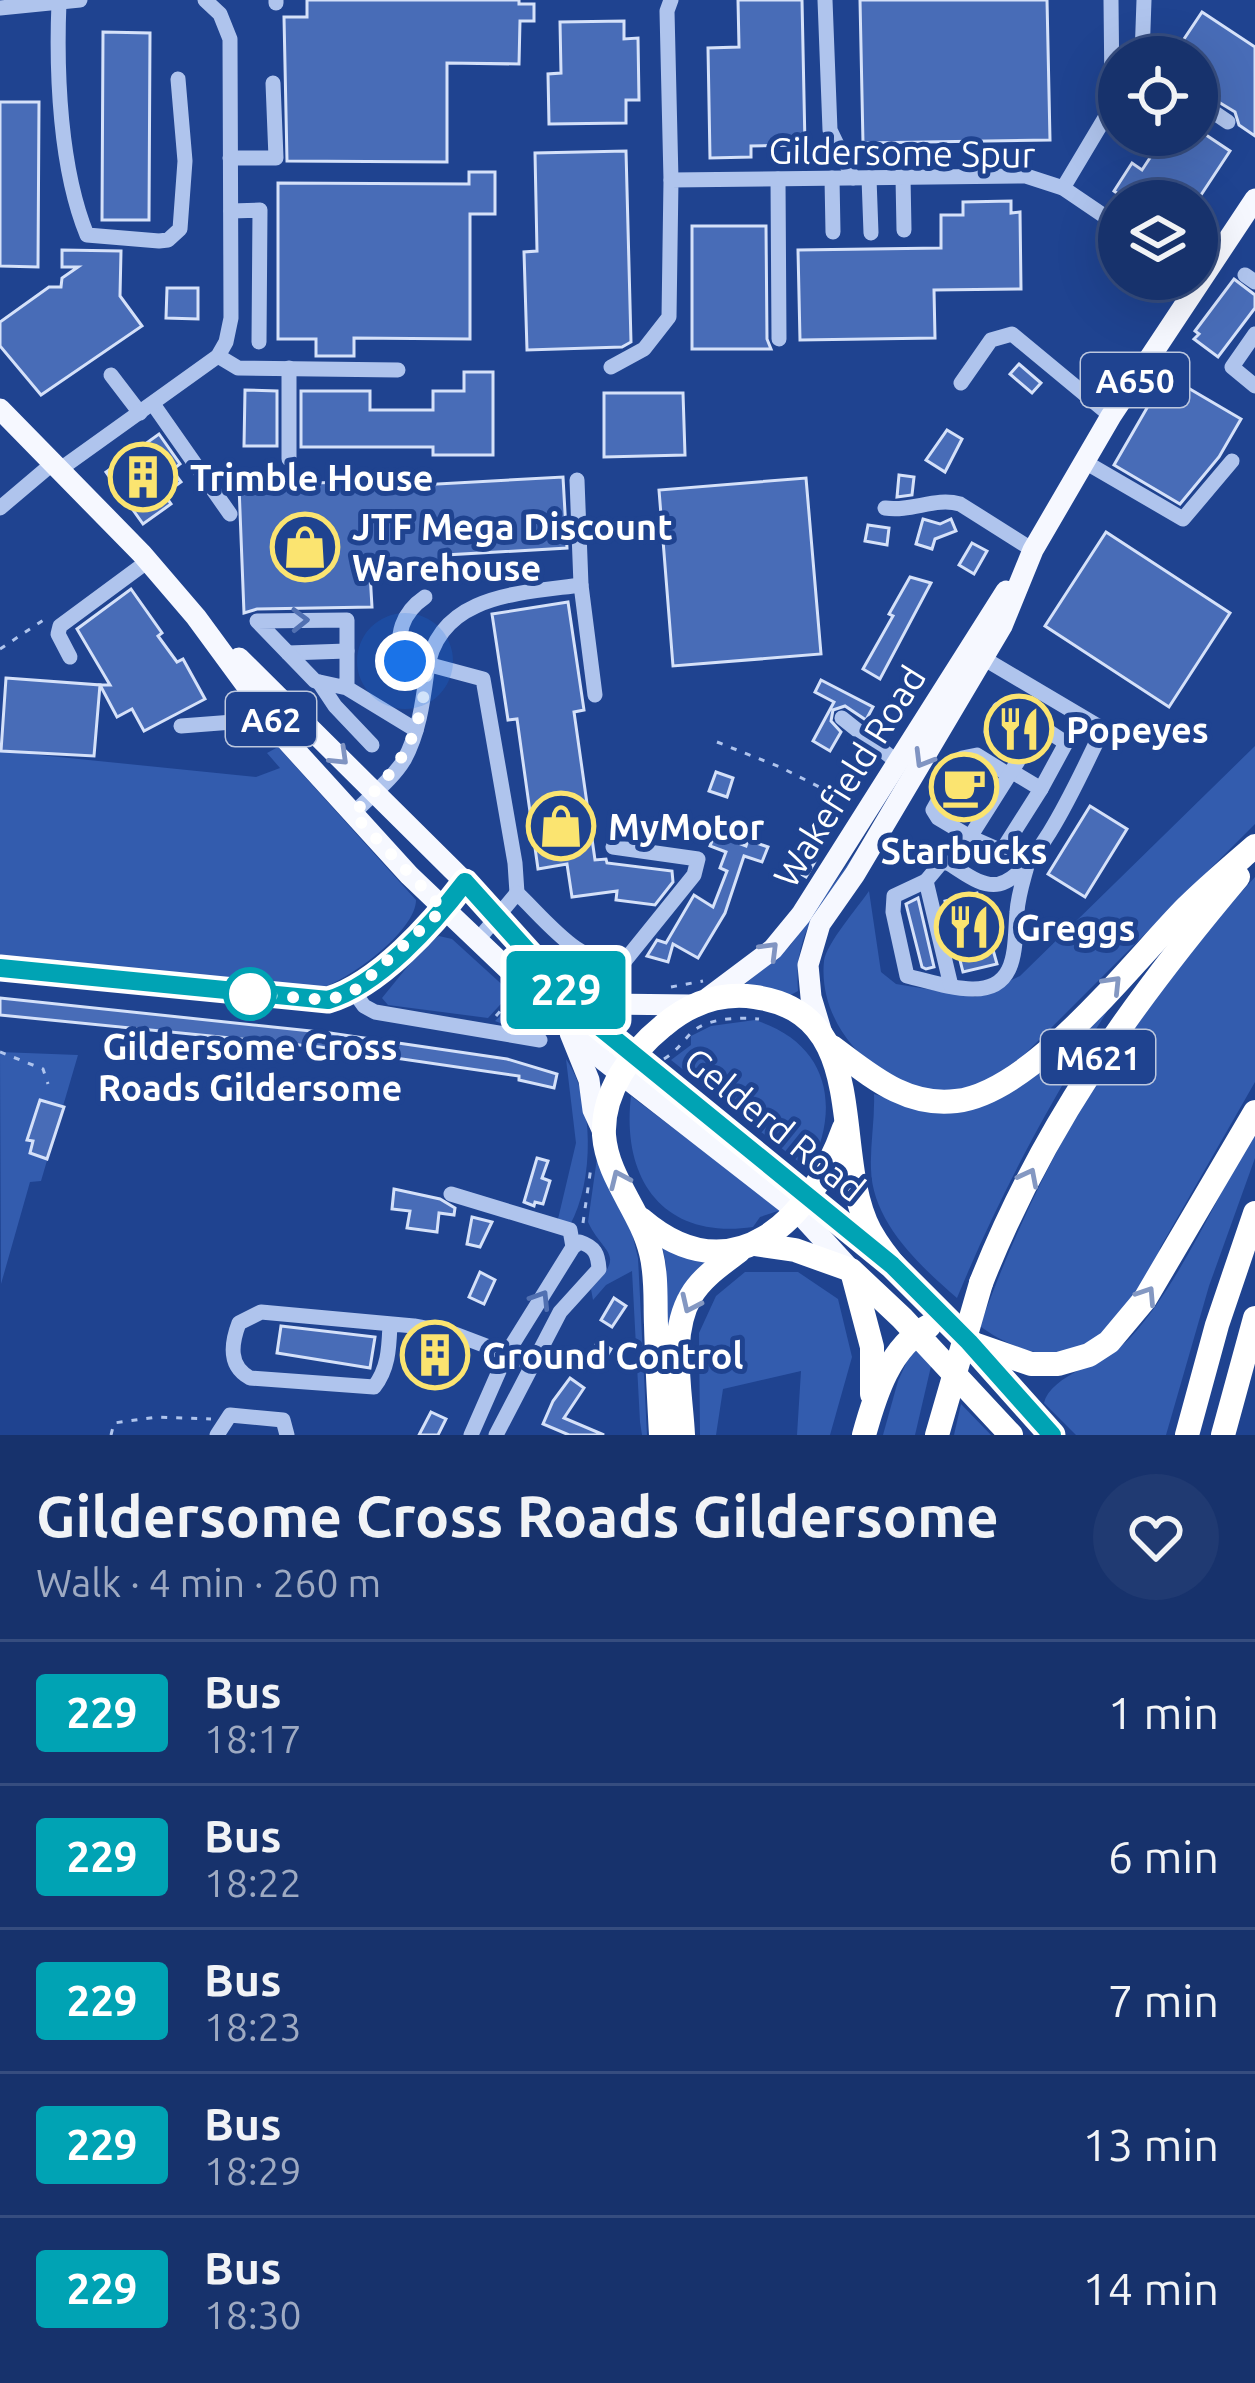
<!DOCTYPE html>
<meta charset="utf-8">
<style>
:root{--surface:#17326c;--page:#203a72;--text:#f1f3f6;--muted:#9eaac2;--line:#364d7f}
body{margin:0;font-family:Ubuntu,sans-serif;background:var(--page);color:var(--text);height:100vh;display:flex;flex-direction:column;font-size:45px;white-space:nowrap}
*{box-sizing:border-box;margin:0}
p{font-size:39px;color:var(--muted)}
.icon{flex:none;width:66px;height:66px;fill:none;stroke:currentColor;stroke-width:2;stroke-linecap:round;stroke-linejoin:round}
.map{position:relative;height:1435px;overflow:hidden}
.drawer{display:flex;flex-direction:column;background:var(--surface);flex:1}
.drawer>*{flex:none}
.badge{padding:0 24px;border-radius:9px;font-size:42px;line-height:78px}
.fabs{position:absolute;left:1098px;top:36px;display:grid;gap:24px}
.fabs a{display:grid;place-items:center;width:120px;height:120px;border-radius:50%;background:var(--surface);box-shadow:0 12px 48px #0002,0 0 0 3px var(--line);font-size:60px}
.you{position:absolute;width:60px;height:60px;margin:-30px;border:9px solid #fff;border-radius:50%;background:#1a73e8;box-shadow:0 0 0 18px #1a73e833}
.map>.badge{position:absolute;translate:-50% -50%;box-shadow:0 0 0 6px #fff}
.round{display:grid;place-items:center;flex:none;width:126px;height:126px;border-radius:63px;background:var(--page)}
.overview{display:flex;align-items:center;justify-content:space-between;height:204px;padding:0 36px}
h1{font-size:57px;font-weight:600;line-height:90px}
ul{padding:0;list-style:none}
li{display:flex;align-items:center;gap:36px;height:144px;padding:0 36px;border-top:3px solid var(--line)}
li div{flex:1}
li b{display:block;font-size:45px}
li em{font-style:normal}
li .badge{min-width:132px;font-weight:700;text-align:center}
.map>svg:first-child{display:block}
</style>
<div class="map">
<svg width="1255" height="1435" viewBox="0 0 1255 1435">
<rect width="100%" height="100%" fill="#1f4390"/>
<g fill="#335cae">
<path d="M1255,746v78l-231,231c-22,15 -46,35 -74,36 -68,3 -133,-62 -126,-130 2,-17 34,-54 45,-70l12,81 15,12 79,13 45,-21z"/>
<path d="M278,747l138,153c0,31 -69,82 -98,89l-318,-33v-205l256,26 24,-9 -13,-15z"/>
<path d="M858,849c-30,55 -65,73 -60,142l-13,7 -48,-7 53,-45z"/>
<path d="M1255,877v205l-95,166c-3,28 -22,54 -43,72 -9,8 -19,19 -29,26 -32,20 -81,1 -108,-20 64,-176 148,-312 275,-449z"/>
<polygon points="439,936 452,939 508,990 508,996 488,1018 388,1005 382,998 425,945"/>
<polygon points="517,999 548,1027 533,1030 527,1020 518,1018 508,1026 495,1021"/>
<path d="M1108,1010c-59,93 -109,186 -151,288 -37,-32 -85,-76 -86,-129 -1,-25 4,-50 3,-75l61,19 27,-3z"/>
<path d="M755,1020c73,23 87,86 54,150l-138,-110 20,-15v-9l20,-10z"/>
<polygon points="0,1052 78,1055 41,1181 30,1182 1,1284"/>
<path d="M566,1059c29,41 28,123 4,166l-12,-6 18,-76z"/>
<path d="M631,1096l150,114 -21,7 -7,10c-89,13 -132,-47 -122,-131z"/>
<path d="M1255,1129v29l-46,128 -43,149h-90l-32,-32c6,-28 63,-41 86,-65 47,-50 91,-148 125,-209z"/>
<path d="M597,1158l33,67 8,33 9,177h-5l-2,-13 -8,-151 -26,14 -13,15 -2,-11c36,-37 13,-33 -3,-67z"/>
<polygon points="661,1239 716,1256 668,1341 666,1265"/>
<polygon points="745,1272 798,1272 838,1299 852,1357 830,1435 797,1435 801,1371 723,1389 716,1435 700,1435 699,1333 716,1296"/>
<polygon points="913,1348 932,1362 915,1435 883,1435 898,1381"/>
<polygon points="961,1404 991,1435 954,1435"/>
</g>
<g fill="#486cb7" stroke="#d5e1f9" stroke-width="3">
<polygon points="307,0 519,0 519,4 534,4 534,21 520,21 519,64 447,63 447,162 287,161 284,17 307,17"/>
<polygon points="738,0 802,0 805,145 751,146 751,157 710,158 708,48 739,47"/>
<polygon points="860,0 1047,0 1050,140 863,143"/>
<polygon points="1202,12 1255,47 1255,136 1239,125 1235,112 1197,89 1197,57 1172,57"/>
<polygon points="624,21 624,39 638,38 639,100 626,100 626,123 549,124 548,74 561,73 560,22"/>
<polygon points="103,32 150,33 149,220 102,220"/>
<polygon points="0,102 39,102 38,267 0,266"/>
<polygon points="1197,129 1230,151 1197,201 1128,201 1114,191 1132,163 1142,170 1165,135 1197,135"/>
<polygon points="626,151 631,342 622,347 527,350 524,252 537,251 535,153"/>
<polygon points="469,172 495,172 495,214 470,214 470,339 354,338 354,356 316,356 316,339 278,339 278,183 469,184"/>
<polygon points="1011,201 1011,213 1020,212 1021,289 934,290 935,338 800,340 798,250 941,248 941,215 963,215 963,202"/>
<polygon points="692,226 766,226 767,339 771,349 692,349"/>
<polygon points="62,250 121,251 120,296 142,326 41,395 0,346 0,322 49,287 61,287 62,278 78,267 62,267"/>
<polygon points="1234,279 1255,295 1255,308 1218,357 1194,339 1199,334 1195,331"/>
<polygon points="167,288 198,288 198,319 166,318"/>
<polygon points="1019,364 1041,383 1032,393 1010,374"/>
<polygon points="464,372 493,372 493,455 433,455 433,447 301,447 301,391 370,391 370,410 433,410 433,391 464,391"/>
<polygon points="1166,375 1241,419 1219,457 1180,504 1114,465"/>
<polygon points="245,390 277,391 277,446 244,446"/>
<polygon points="604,393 683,393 685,455 604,457"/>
<polygon points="947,430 962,439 945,472 926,460"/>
<polygon points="159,434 180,464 172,470 181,482 164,494 171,504 143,524 106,472"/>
<polygon points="899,475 914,477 912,495 897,497"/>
<polygon points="563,477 567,548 446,555 447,569 370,573 372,607 257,609 244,613 239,486 366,481 366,488"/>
<polygon points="806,478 821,654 673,666 659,490"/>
<polygon points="923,519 940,524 951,519 956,531 935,539 932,549 916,544"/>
<polygon points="868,525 889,528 887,545 865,541"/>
<polygon points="1106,532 1230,613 1169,707 1045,626"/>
<polygon points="972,543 987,551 974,574 959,565"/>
<polygon points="910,577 931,583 880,679 863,669 893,616 889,614"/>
<polygon points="131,589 162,633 158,636 177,662 183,659 205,699 144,731 132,709 117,717 100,685 110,685 77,629"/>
<polygon points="568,602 584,710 574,712 595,860 606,859 607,863 672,871 673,882 655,905 616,900 617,891 572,897 567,864 538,869 517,719 508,720 492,614"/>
<polygon points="6,678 100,685 94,756 1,751"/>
<polygon points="821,680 873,707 866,720 845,706 833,710 831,721 841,732 830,751 813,741 834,702 815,692"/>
<polygon points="1008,720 1043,742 1034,755 1005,728"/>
<polygon points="971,768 985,777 964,811 951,803"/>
<polygon points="716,772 733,778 727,797 709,791"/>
<polygon points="1090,806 1127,829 1085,897 1048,874"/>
<polygon points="715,834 746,846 748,840 768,847 762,862 744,856 725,913 698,958 673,944 668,962 647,956 657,940 666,943 694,895 713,907 727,871 720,868 726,852 710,846"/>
<polygon points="801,842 820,853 806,877 787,866"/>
<polygon points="977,893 997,964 963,972 945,901"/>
<polygon points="918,898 934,967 926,969 922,967 906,904"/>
<polygon points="0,998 330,1033 507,1059 557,1074 554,1088 519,1080 519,1076 320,1047 0,1015"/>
<polygon points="40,1100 64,1107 47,1159 30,1153 33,1141 27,1140"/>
<polygon points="537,1158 548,1161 542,1178 550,1181 543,1204 535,1202 534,1206 524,1202"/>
<polygon points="394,1189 440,1199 455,1208 454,1215 439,1213 437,1232 407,1228 410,1211 392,1209"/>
<polygon points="472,1217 492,1222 480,1247 467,1244"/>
<polygon points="480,1272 495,1280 484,1304 469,1297"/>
<polygon points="614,1298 626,1306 612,1327 601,1320"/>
<polygon points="281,1326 375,1337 370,1368 277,1353"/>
<polygon points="431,1341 450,1346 440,1368 422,1360"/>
<polygon points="598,1341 611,1349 598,1371 585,1363"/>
<polygon points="570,1378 584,1388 564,1418 604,1435 569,1435 543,1424 553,1401"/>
<polygon points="431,1412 446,1419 438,1435 419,1435"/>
</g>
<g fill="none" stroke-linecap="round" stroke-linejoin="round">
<g stroke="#afc4ed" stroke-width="3" stroke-dasharray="6 9" stroke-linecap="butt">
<polyline points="0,649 48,617"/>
<polyline points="717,742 780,767 853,804"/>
<polyline points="962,816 986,779"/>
<polyline points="671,987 703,981"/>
<polyline points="496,1016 513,996"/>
<polyline points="0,1052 43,1069 48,1084"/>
<path d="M664,1059c13,-8 18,-17 28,-27 15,-14 48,-15 67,-13"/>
<polyline points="583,1223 591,1167"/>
<polyline points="111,1435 114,1423 157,1417 211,1419"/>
</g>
<g stroke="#afc4ed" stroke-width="15">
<polyline points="825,0 830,130 853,178"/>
<path d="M59,2c-3,72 1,167 28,233l72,6 9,-1 12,-11 5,-68 -7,-82"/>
<polyline points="276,3 276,0"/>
<polyline points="0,8 80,0"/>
<polyline points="1142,57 1144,0"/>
<polyline points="1197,101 1228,122"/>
<polyline points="230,158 276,158 273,83"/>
<polyline points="903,177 904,230"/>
<polyline points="832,178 833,232"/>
<polyline points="869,178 871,233"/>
<polyline points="778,179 779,339"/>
<polyline points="671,180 667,11 671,0"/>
<polyline points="1063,188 1106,116 1112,94 1111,0"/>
<polyline points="231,211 260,210 259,342"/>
<polyline points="1245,275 1255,282"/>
<polyline points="1255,334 1232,367 1255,386"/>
<polyline points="218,356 238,368 398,370"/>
<polyline points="611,367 644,349 669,317 671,180 1026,176 1063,188 1119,226"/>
<polyline points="289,368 289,459"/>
<polyline points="111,375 140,413"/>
<polyline points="961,383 991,340 1012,334 1111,416"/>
<polyline points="153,404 230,514"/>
<polyline points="1085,462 1183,519 1232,461"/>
<polyline points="59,470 218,356 226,342 231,318 230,39 220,14 205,0"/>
<polyline points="577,480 581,585"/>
<polyline points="0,508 52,464"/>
<path d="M885,508c27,4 50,-11 75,-4l73,46"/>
<path d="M425,597c-22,15 -32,39 -20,64l21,11"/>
<polyline points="288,653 347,651"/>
<polyline points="70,657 58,634 60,626 148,561"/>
<polyline points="427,664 483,679 515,863 517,893"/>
<polyline points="319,682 335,706 372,745"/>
<polyline points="347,688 347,620 257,621 315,681 347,688 416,730"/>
<polyline points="842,718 896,761"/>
<polyline points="181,726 271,719"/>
<path d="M353,814c16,-17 39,-34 51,-54 15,-27 19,-59 23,-89 10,-77 94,-78 154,-86l14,110"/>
<polyline points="970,837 938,818 933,810 962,758 977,755 1009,775"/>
<polyline points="1003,849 1041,789 1011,771"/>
<polyline points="1029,863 970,837 1018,761 1017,754 991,732 999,709 1013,708 1066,743 1041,789"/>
<path d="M926,881l-32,15 -1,16 14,64c21,5 44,13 65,13 47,1 42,-43 45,-77 1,-16 6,-31 10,-46"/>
<path d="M477,941l40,-48c28,26 64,75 106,70l71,-88 4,-16 -85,-12"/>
<path d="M0,968l328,32c51,-15 105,-76 137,-118"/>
<path d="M951,986l-25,-105 15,-18h7c14,8 33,25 51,21 40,-10 85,-118 104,-155l-120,-71"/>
<polyline points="354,992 364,1006 375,1012 540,1040"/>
<polyline points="451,1194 570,1230 573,1247"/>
<path d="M390,1324c-1,22 -1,44 -16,63l-124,-9c-22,-12 -19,-34 -11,-55l22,-11 153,14 38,7 79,30"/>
<polyline points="217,1435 230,1415 283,1420 287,1435"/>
<path d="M471,1435l36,-82 66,-106 7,-5c15,5 18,12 19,27l-39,43 -64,123"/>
</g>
<g stroke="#f6f8ff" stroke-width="21">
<polyline points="0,409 142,554 196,617 287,741 409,875 603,1060 798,1212 851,1270"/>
<polyline points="239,658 465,882 585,1015 882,1257"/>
<polyline points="567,986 607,1004 691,1005"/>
<polyline points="708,998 773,949 801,915 1006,591"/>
<polyline points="570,1033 589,1080 593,1110 604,1134"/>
<polyline points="823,1037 811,997 808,965 820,924 855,874 1002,626 1033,550 1111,416 1255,199"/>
</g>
<g stroke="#fff" stroke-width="24">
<path d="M832,1047c38,28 73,60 124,54 76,-8 176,-138 230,-193 22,-22 46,-42 69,-62"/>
<path d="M641,1219c92,79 171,0 203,-91"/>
<polyline points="754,1244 795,1250 851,1270 902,1318 1011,1435"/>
<polyline points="853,1275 872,1347 872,1394"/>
<path d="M981,1283c61,-155 150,-279 257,-406"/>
<polyline points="971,1343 1031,1364 1058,1364 1089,1355 1109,1342 1145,1299 1255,1112"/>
<path d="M661,1435c-2,-37 -4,-73 -5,-110 -1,-24 1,-49 -5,-72 -10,-42 -44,-75 -47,-118 -2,-43 27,-83 59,-109 27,-23 57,-34 92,-29 120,17 74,157 115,234 23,41 59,69 91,102 31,33 59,69 91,102"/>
<path d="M683,1435c-2,-43 -15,-100 8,-139 11,-19 31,-32 48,-45"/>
<path d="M864,1435c11,-40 26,-89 65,-109"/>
<polyline points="1187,1435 1217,1325 1255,1213"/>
<polyline points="1223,1435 1255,1318"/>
</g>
<polyline stroke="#fff" stroke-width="24" points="937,1435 981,1283"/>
</g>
<defs><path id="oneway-chevron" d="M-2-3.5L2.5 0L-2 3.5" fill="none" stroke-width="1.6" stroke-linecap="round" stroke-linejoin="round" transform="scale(3)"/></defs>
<g stroke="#5170b1">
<use href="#oneway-chevron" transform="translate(300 620) rotate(-1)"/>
<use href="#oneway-chevron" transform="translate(541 1299) rotate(-58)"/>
</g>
<g stroke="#8094c2">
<use href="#oneway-chevron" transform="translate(340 757) rotate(44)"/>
<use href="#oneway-chevron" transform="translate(923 759) rotate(121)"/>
<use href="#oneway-chevron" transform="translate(770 950) rotate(-45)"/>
</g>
<g stroke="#8498c2">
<use href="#oneway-chevron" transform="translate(1113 984) rotate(-46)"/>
<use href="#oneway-chevron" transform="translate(1029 1177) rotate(-63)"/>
<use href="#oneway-chevron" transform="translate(619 1179) rotate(-114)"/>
<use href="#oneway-chevron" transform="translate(1147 1295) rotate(-57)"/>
<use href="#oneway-chevron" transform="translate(690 1304) rotate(115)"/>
</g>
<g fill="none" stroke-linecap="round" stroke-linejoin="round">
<defs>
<path id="line" d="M0,968l328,32c51,-15 105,-76 137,-118l120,133 307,250 77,77 83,93"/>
</defs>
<use href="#line" stroke="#fff" stroke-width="27"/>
<use href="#line" stroke="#00a3b4" stroke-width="18"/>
<path stroke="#fff" stroke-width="12" stroke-dasharray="0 21.6" d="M250,994l78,6 25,-8 90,-83 -90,-95c49,-51 65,-69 74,-142l-22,-11"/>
</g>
<defs>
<symbol id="building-ring" viewBox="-11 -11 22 22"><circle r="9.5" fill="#1f4390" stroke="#fbe470" stroke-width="1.5"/><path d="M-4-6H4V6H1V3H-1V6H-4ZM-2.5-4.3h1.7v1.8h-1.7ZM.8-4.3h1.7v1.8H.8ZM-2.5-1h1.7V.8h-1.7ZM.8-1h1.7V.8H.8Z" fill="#fbe470"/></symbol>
<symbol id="shop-ring" viewBox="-11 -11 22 22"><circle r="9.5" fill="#1f4390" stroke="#fbe470" stroke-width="1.5"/><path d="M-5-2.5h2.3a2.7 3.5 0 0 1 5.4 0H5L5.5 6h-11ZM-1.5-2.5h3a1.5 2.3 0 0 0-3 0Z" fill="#fbe470"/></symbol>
<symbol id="restaurant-ring" viewBox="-11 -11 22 22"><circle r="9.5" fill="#1f4390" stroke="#fbe470" stroke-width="1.5"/><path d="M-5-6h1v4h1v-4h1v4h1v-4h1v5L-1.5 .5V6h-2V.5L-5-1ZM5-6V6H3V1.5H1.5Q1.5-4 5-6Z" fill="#fbe470"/></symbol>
<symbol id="cafe-ring" viewBox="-11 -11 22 22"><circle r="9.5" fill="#1f4390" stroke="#fbe470" stroke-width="1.5"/><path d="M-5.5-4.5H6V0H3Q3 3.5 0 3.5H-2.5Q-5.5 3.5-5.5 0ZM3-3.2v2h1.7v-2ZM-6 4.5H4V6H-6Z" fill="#fbe470"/></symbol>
</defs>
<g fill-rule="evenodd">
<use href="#building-ring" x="105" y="439" width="76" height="76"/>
<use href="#shop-ring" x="267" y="509" width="76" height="76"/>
<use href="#restaurant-ring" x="981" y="691" width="76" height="76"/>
<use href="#cafe-ring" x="926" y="749" width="76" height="76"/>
<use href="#shop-ring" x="523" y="788" width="76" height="76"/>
<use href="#restaurant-ring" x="931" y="889" width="76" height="76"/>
<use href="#building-ring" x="397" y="1317" width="76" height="76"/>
</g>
<circle fill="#fff" stroke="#00a3b4" stroke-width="6" cx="250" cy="994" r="24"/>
<g text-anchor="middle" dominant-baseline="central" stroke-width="10" stroke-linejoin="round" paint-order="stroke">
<g fill="#1f4390" stroke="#bcc7de" stroke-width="3">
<rect x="1081" y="353" width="108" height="54" rx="9"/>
<rect x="226" y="692" width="90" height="54" rx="9"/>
<rect x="1041" y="1030" width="114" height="54" rx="9"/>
</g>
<g font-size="33" font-weight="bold" fill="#fff">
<text x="1135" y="380">A650</text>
<text x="271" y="719">A62</text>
<text x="1098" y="1057">M621</text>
</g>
<g font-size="36" fill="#fff" stroke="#1f4390">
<text transform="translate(902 152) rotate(1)">Gildersome Spur</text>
<text transform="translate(849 776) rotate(-58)">Wakefield Road</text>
<text transform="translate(775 1124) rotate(39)">Gelderd Road</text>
</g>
<g font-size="36" font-weight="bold" fill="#fff" stroke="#1f4390" text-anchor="start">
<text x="190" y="477">Trimble House</text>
<text x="352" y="526">JTF Mega Discount<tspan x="352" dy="41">Warehouse</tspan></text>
<text x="1066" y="729">Popeyes</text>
<text x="608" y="826">MyMotor</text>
<text x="964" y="850" text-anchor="middle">Starbucks</text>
<text x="1016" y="927">Greggs</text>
<text x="482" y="1355">Ground Control</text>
</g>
<g font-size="36" font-weight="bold" fill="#fff" stroke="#1f4390">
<text x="250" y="1046">Gildersome Cross<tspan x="250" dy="41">Roads Gildersome</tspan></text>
</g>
</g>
</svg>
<div class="fabs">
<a><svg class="icon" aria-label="locate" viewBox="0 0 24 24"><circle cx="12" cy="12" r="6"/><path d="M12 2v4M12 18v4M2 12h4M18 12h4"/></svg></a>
<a><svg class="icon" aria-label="layers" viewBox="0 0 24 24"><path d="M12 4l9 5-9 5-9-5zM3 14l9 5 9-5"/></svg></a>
</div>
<div class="you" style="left:405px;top:661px"></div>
<b class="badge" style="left:566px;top:990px;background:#00a3b4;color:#fff">229</b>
</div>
<section class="drawer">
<div class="overview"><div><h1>Gildersome Cross Roads Gildersome</h1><p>Walk · 4 min · 260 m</p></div><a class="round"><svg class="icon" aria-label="heart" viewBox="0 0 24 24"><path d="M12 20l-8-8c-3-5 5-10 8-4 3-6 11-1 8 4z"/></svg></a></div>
<ul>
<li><span class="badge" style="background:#00a3b4;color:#fff">229</span><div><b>Bus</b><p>18:17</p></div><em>1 min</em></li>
<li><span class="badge" style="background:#00a3b4;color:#fff">229</span><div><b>Bus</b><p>18:22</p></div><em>6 min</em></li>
<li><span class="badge" style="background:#00a3b4;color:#fff">229</span><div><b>Bus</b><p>18:23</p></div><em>7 min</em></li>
<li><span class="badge" style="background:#00a3b4;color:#fff">229</span><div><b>Bus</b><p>18:29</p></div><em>13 min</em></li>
<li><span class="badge" style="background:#00a3b4;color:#fff">229</span><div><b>Bus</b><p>18:30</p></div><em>14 min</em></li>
</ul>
</section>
